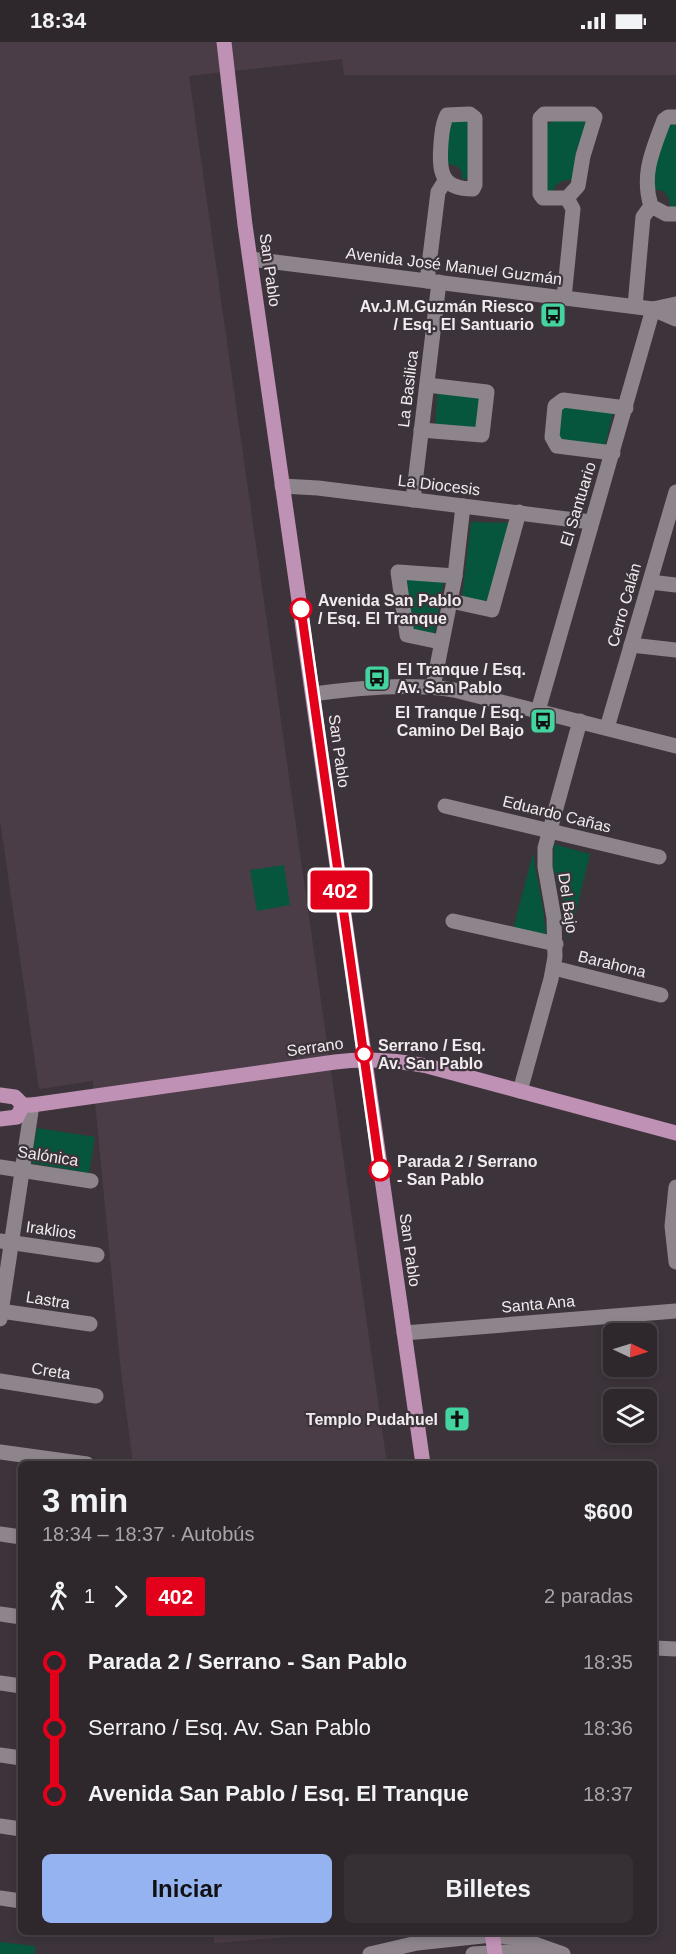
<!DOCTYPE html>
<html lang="es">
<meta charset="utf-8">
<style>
:root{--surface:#2e272c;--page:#362f34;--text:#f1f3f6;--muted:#a7a5a9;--line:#494448;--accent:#95b2f1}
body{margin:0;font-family:Arial,sans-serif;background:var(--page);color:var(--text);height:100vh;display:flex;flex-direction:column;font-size:22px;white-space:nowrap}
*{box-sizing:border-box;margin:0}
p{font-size:20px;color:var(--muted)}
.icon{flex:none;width:33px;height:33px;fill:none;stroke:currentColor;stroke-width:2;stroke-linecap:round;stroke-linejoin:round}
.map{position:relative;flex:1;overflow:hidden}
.side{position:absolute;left:18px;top:1419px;width:639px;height:474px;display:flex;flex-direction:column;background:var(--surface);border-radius:9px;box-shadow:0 3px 9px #0003,0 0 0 2px var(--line)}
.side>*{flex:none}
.badge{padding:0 12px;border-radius:4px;font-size:21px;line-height:39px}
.needle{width:39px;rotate:94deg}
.fabs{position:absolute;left:603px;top:1281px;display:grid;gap:12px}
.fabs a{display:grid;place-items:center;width:54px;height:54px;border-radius:9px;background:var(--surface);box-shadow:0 3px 9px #0003,0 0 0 2px var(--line);font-size:30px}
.map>.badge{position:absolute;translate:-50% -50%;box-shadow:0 0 0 3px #fff}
.legs{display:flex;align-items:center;gap:9px;height:66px;padding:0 24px;font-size:20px}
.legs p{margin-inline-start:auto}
.summary{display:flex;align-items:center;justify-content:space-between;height:102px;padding:0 24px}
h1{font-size:33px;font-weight:700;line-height:45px}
.cta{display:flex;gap:12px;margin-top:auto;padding:12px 24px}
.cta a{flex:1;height:69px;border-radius:9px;background:var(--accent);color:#111;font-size:24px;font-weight:700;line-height:69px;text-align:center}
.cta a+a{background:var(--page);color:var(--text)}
ul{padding:0 24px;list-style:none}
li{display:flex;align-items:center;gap:21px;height:66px;font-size:22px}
li i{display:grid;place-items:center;width:9px;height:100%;margin:0 8px;background:currentColor}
li i::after{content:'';width:15px;height:15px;margin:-8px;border:4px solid;border-radius:50%;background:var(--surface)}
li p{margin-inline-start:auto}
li:first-child i{background:linear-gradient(#0000 50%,currentColor 0)}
li:last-child i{background:linear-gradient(currentColor 50%,#0000 0)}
.status{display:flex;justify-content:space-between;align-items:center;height:42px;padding:0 30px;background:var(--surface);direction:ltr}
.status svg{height:16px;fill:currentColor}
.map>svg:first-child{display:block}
</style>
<div class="status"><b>18:34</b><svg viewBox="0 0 49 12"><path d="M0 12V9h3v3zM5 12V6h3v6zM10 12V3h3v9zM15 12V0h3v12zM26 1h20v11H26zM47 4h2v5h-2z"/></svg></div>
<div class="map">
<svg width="676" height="1912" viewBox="0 0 676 1912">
<rect width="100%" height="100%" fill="#3d343b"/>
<g fill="#4b3d47">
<polygon points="0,0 676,0 676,33 344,33 342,17 189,34 387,1422 133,1422 120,1320 93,1039 39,1047 0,778"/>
<polygon points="214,1890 316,1890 316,1893 214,1901"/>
</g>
<g fill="#05563c">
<polygon points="452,76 470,77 468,137 462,137 462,130 457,124 445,121 448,81"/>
<path d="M555,77l30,2v5l-9,26 -2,28c-12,-1 -18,3 -23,14h-5v-68z"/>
<polygon points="673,81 676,81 676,156 675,165 670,165 669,157 664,149 652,147 653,130 668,84"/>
<polygon points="438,348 482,352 479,389 435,384"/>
<polygon points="568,365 613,371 605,404 562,399 558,392 562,366"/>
<polygon points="471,480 512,481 488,561 462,556"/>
<polygon points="406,535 444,538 434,593 412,589"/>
<polygon points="554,802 590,812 569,898 563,856 553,825"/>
<path d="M533,811c4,28 12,56 13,85l-33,-8z"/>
<polygon points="284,823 290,863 257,869 250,828"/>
<polygon points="37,1086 95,1095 89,1131 31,1121"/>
<polygon points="0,1900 35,1904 35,1912 0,1912"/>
</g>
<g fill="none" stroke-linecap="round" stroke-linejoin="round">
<g stroke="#8e848c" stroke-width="15">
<path d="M470,72l5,4v67l-2,4c-33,0 -34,-18 -32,-46 1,-10 1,-19 6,-28z"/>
<polygon points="544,72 592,72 595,75 583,114 578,144 567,156 543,156 540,152 540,76"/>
<path d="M676,75h-8l-4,3c-11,30 -23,54 -13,86l15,8h10"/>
<polyline points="251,217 653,267 676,277"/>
<polyline points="427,239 438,150 445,139"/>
<polyline points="564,256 573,167 567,156"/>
<polyline points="635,264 643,175 651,164"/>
<polyline points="653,267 676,262"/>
<polyline points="421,388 482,393 487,350 427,343"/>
<polyline points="613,411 557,404 552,395 555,364 563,358 626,366"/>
<polyline points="282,444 318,446 591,480"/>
<polyline points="413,458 439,240"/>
<polyline points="650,540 676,543"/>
<polyline points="451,559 492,568 519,470"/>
<polyline points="440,600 407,593 398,530 455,534"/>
<polyline points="631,603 676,608"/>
<polyline points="433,645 455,534 463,464"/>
<path d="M313,652c47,-6 93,-11 141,-4l222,56"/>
<polyline points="538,669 653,267"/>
<polyline points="607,686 676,450"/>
<polyline points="445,764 659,815"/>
<polyline points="453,879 556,902"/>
<polyline points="554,926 661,953"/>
<polyline points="520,1049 551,937 555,915 554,876 545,825 545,806 580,679"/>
<polyline points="0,1125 91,1139"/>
<polyline points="676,1145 672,1184 676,1220"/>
<polyline points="0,1199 97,1213"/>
<polyline points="0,1269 90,1282"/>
<polyline points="0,1277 32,1063"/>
<polyline points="404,1291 676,1269"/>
<polyline points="0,1339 96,1354"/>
<polyline points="0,1410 87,1422"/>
<polyline points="0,1492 21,1495"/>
<polyline points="0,1572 21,1575"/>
<polyline points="655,1606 676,1607"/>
<polyline points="0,1641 21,1644"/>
<polyline points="0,1713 21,1716"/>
<polyline points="0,1784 21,1787"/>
<polyline points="0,1856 21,1859"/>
<polyline points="370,1912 417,1901 492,1893 518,1896 563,1912"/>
<polyline points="473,1912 541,1908"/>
</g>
<g stroke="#bf91b5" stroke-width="15">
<polyline points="224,0 245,183 423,1422"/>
<path d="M0,1053l15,2 8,8h9l303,-43c32,-4 60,-2 92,4l249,67"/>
<polyline points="0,1077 17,1075 23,1063"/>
<polyline points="492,1890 495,1912"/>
</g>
</g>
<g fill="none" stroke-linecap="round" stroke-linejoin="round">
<defs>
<polyline id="line-1" points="301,567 380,1128"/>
</defs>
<use href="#line-1" stroke="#fff" stroke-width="14"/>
<use href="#line-1" stroke="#e2001a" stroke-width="9"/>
</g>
<defs>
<symbol id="bus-square" viewBox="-11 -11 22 22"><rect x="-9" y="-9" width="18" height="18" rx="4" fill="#44d49f" stroke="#3d343b"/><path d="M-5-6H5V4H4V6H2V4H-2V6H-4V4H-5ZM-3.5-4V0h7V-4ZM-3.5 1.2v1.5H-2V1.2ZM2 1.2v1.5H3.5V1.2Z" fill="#111"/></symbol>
<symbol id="church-square" viewBox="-11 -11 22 22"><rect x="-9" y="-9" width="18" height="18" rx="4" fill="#44d49f" stroke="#3d343b"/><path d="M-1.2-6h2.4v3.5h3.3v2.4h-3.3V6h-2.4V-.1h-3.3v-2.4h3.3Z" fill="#111"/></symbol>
</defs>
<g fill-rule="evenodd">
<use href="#bus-square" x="538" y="258" width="30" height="30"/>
<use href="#bus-square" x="362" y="621" width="30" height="30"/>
<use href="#bus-square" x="528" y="664" width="30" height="30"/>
<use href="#church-square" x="442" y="1362" width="30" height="30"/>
</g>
<g fill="#fff" stroke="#e2001a" stroke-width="3">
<circle cx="301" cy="567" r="10"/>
<circle cx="364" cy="1012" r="8"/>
<circle cx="380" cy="1128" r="10"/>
</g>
<g text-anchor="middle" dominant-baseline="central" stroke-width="4.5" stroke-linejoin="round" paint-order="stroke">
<g font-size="16" fill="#f1ebef" stroke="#3d343b">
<text transform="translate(454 224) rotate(7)">Avenida José Manuel Guzmán</text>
<text transform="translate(270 228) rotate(82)">San Pablo</text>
<text transform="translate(408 347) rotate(-83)">La Basilica</text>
<text transform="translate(439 443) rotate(7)">La Diocesis</text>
<text transform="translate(578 462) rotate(-73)">El Santuario</text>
<text transform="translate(624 563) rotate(-74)">Cerro Calán</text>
<text transform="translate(339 709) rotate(82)">San Pablo</text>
<text transform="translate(557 772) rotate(14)">Eduardo Cañas</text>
<text transform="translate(568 861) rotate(82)">Del Bajo</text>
<text transform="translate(612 922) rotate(14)">Barahona</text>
<text transform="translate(315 1005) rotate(-8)">Serrano</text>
<text transform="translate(48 1114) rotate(9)">Salónica</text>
<text transform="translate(51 1188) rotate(8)">Iraklios</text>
<text transform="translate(410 1208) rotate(82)">San Pablo</text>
<text transform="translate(48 1258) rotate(9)">Lastra</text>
<text transform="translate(538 1262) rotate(-5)">Santa Ana</text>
<text transform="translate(51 1329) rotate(9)">Creta</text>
</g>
<g font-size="16" font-weight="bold" fill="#f1ebef" stroke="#3d343b" text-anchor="end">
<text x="534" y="264">Av.J.M.Guzmán Riesco<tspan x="534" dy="18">/ Esq. El Santuario</tspan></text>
<text x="397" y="627" text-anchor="start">El Tranque / Esq.<tspan x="397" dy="18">Av. San Pablo</tspan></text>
<text x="524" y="670">El Tranque / Esq.<tspan x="524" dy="18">Camino Del Bajo</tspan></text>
<text x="438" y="1377">Templo Pudahuel</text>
</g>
<g font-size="16" font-weight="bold" fill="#f1ebef" stroke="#3d343b" text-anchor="start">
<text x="318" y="558">Avenida San Pablo<tspan x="318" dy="18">/ Esq. El Tranque</tspan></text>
<text x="378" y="1003">Serrano / Esq.<tspan x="378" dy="18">Av. San Pablo</tspan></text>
<text x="397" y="1119">Parada 2 / Serrano<tspan x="397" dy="18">- San Pablo</tspan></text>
</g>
</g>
</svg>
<div class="fabs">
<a><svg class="needle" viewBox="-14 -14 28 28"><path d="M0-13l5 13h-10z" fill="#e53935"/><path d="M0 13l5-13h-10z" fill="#a7a5a9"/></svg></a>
<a><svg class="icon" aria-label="layers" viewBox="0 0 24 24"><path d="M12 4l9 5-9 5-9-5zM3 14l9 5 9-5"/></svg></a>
</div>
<b class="badge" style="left:340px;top:848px;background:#e2001a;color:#fff">402</b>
<section class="side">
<div class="summary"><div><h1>3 min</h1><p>18:34 – 18:37 · Autobús</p></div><b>$600</b></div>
<div class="legs"><svg class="icon" aria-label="walk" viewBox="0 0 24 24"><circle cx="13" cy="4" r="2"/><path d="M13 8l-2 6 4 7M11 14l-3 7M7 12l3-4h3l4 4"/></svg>1<svg class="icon" aria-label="forward" viewBox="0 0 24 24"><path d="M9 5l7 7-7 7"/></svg><b class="badge" style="background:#e2001a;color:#fff">402</b><p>2 paradas</p></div>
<ul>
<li><i style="color:#e2001a"></i><b>Parada 2 / Serrano - San Pablo</b><p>18:35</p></li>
<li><i style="color:#e2001a"></i><span>Serrano / Esq. Av. San Pablo</span><p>18:36</p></li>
<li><i style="color:#e2001a"></i><b>Avenida San Pablo / Esq. El Tranque</b><p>18:37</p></li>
</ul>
<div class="cta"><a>Iniciar</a><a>Billetes</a></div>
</section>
</div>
